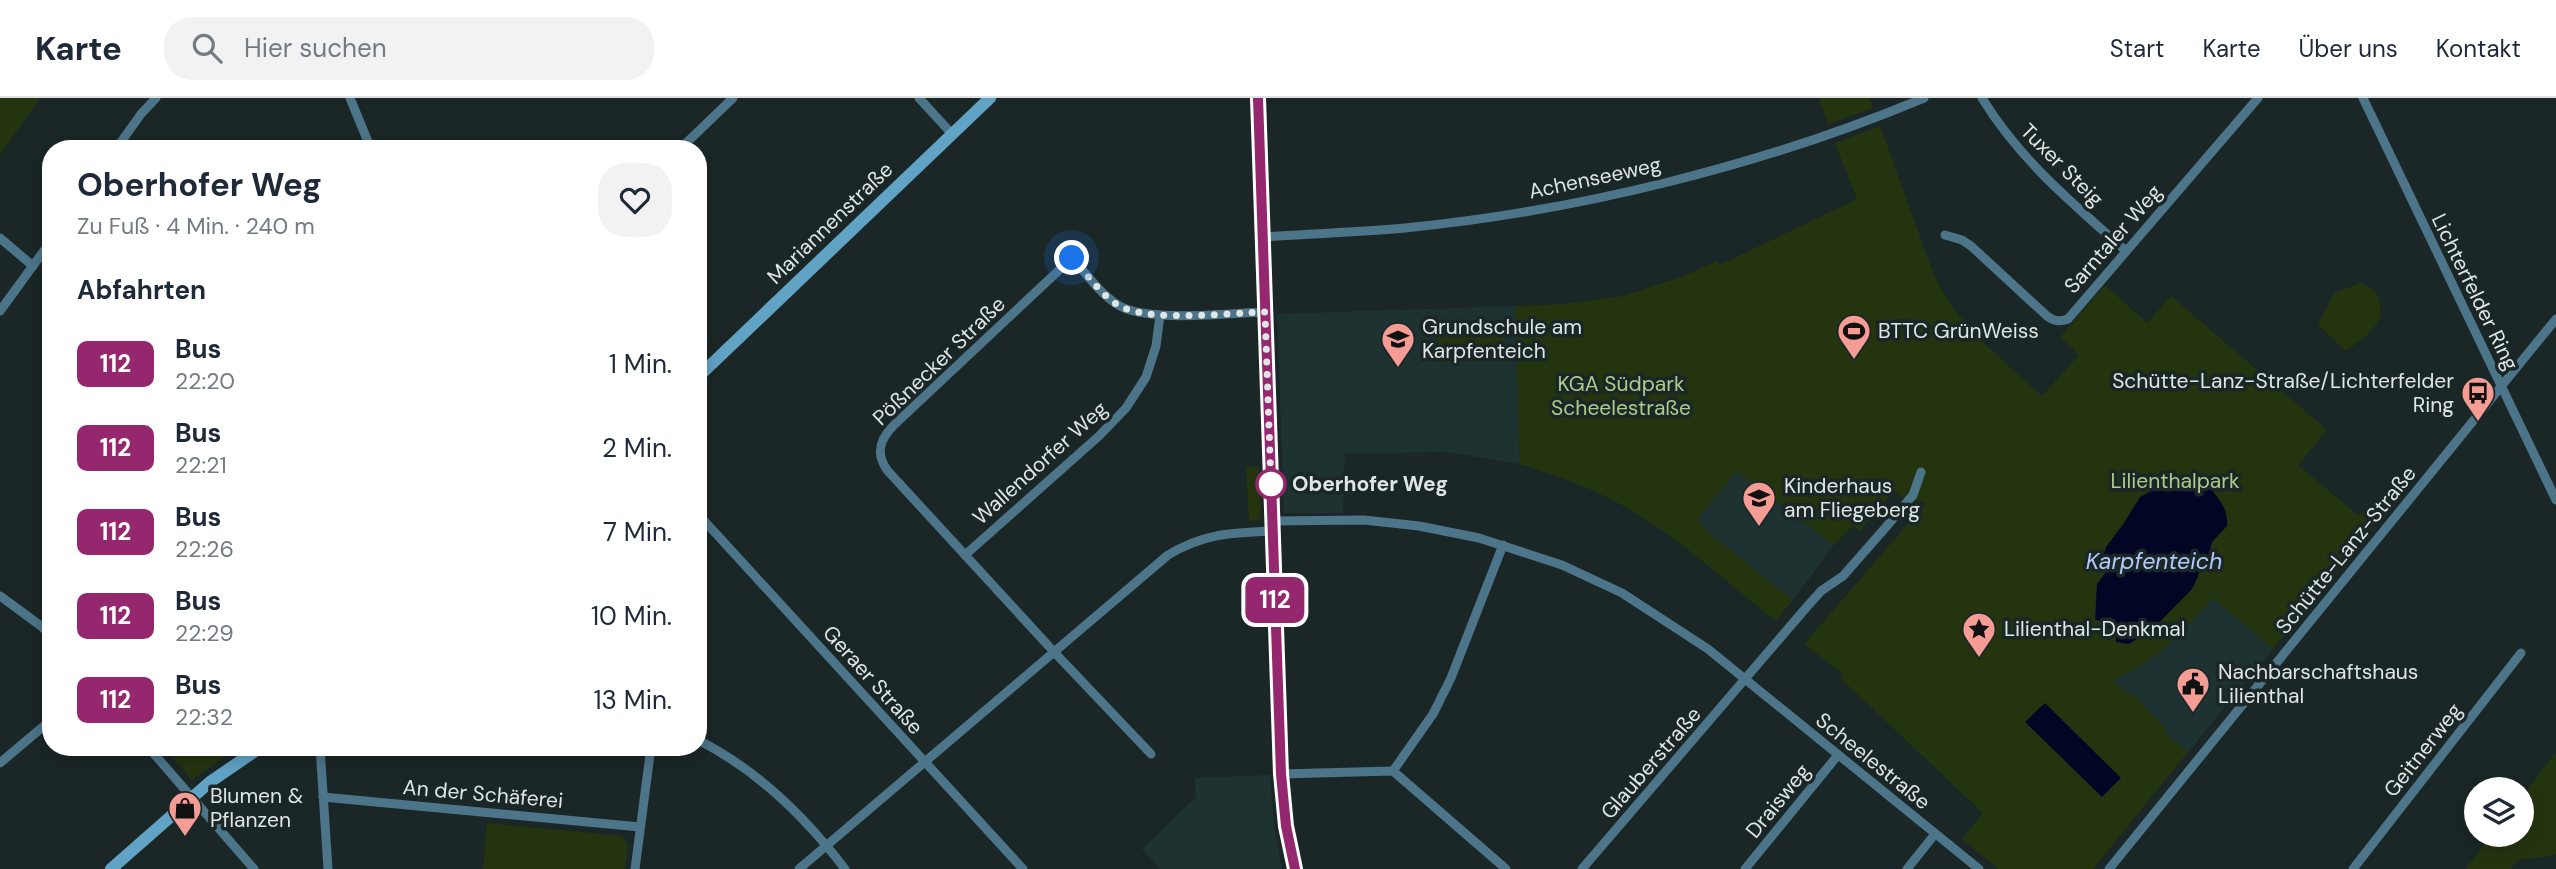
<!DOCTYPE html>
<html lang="de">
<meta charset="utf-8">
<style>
:root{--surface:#fff;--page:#f2f2f3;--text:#1f2937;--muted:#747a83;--line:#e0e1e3}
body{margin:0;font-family:"DM Sans",sans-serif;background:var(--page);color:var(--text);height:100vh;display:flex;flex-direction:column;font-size:26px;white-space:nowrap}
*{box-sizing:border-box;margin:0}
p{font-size:23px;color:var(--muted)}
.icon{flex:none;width:38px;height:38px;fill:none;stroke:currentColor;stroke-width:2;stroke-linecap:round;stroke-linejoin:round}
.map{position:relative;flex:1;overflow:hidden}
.details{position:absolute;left:42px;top:42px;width:665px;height:616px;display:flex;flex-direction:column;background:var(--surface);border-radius:28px;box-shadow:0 4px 18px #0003}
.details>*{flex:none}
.badge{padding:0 14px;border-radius:10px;font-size:24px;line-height:46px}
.tools{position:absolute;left:2464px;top:679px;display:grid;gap:14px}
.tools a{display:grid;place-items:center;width:70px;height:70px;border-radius:50%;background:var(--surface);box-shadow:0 4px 18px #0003;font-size:35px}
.you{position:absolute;width:35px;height:35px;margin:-18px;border:5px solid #fff;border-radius:50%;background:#1a73e8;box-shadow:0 0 0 10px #1a73e833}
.map>.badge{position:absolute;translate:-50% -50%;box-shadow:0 0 0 4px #fff}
h2{padding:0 35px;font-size:26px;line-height:63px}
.round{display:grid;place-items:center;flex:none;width:74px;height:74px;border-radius:28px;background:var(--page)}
.head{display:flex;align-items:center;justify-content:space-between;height:119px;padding:0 35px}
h1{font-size:33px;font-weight:700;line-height:52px}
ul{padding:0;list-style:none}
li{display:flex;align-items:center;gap:21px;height:84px;padding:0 35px}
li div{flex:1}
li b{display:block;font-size:26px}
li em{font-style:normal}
li .badge{min-width:77px;font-weight:700;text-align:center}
header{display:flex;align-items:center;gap:42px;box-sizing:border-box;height:98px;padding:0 35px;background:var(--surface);border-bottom:2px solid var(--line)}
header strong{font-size:33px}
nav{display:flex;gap:38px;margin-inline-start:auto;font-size:24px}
.search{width:490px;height:63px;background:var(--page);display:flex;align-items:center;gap:18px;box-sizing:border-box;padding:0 24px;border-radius:28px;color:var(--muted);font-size:26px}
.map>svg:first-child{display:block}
</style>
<header>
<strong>Karte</strong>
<div class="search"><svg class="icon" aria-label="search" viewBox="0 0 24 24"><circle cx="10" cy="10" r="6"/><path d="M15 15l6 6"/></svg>Hier suchen</div>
<nav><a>Start</a><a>Karte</a><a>Über uns</a><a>Kontakt</a></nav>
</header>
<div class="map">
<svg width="2556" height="771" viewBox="0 0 2556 771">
<rect width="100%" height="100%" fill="#1b2626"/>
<g fill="#1e3232">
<polygon points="1515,208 1520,366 1447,354 1345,356 1343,415 1284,415 1277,216"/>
<polygon points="1737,372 1834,447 1793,502 1714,439 1697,422"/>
<polygon points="2213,500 2273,551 2188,654 2164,634 2132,595 2129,598 2112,582 2151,561 2187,529"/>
<polygon points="1270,677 1274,727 1282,771 1161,771 1142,751 1196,699 1195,680"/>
</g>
<g fill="#24340f">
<polygon points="0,0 40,0 0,57"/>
<polygon points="1819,0 1869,0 1873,10 1828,26"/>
<path d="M1880,28l54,149c24,51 68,84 108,121l37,-41 -19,-18 45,-52 42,38 24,-27 156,134 -29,35 61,51 5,-6 5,3 22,-28 9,7 -127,157 -60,-51c-29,33 -59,65 -100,82l16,15 3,-2 34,36 -2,3 24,20 -95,117h-94l-37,-30 21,-26 -143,-135 3,-4 -39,-30 122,-141 -22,-4 -10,-8 -34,40 -8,-5 -18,19 -97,-74 -40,49 17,17 79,63 -17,21c-45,-35 -89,-76 -137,-106 -37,-23 -77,-38 -119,-51l-5,-158 49,-2 59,-8 61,-20 32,-15 4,4 137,-66 -22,-56z"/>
<path d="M2361,185c11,4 17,8 19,20 5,23 -18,36 -34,48l-28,-26 16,-32z"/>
<polygon points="1504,227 1505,262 1437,265 1436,230"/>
<polygon points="1246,369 1259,369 1261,419 1258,422 1249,423"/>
<polygon points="164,649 239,649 192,682"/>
<polygon points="2556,654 2556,757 2518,762 2511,771 2465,771 2492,737 2522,737 2522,698"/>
<polygon points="487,725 621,738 628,746 625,771 483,771"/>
</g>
<g fill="#020624">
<path d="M2199,382l10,3c7,17 19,20 18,43l-15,16 -5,19 -7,6 -2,10 -6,12 -39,40 -24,15 -13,-2v-7l-15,-14 -6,-1 2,-36 9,-12 -2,-18 2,-7 18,-24 16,-26 28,-15h24z"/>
<polygon points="2045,605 2121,680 2102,699 2025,624"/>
</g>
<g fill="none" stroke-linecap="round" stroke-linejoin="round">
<g stroke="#4d758a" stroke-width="9">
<polyline points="350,0 371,51"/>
<polyline points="919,0 952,36"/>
<path d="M1982,0c37,61 90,105 143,152"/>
<polyline points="2363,0 2556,402"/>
<polyline points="116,51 141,16 156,0"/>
<polyline points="680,51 733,0"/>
<path d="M1945,137l17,5 9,6 76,70c6,5 13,6 21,3l190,-221"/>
<path d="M1262,139c48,-3 95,-5 143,-9 173,-17 359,-63 519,-130"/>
<polyline points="0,140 33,168"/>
<polyline points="0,213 51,143"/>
<polyline points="698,416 1023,771"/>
<polyline points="1272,423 1364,422 1419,428 1479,440 1562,467 1622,495 1708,551 1979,771"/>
<polyline points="965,457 1099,338 1126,310 1146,279 1156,248 1160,217"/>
<polyline points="0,498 41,528 51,538"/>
<path d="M698,642c58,29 108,78 147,129"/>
<polyline points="148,649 254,771"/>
<polyline points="320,649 328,771"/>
<path d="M1151,656l-96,-101 -168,-183c-12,-17 -7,-31 7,-45l178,-167c14,15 28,36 46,47 29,18 111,8 147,7"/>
<polyline points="0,665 51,622"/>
<polyline points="1393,673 1433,616 1451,580 1503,447"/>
<polyline points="1281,676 1393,673 1506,771"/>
<polyline points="323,699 640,729"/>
<polyline points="635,771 651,649"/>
<path d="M799,771l369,-314c36,-22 64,-22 105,-24"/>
<polyline points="1582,771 1805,511 1821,493 1843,478 1886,429 1913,397 1921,374"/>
<polyline points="1745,771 1838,657"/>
<polyline points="1907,771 1935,736"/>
<polyline points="2109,771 2556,221"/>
<polyline points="2353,771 2521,555"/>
</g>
<g stroke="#61a3c5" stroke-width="12">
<polyline points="1258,0 1281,676 1286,728 1295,771"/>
<polyline points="698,279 990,0"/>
<polyline points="111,771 210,684 261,649"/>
</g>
</g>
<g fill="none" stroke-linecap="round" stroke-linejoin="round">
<defs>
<polyline id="line" points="1258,0 1281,676 1286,728 1295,771"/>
</defs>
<use href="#line" stroke="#fff" stroke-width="16"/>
<use href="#line" stroke="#95276e" stroke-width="10"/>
<path stroke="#dfe6e6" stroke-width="7" stroke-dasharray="0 12.6" d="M1072,160c14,15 28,36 46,47 29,18 111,8 147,7l6,172"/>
</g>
<defs>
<symbol id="stadium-pin" viewBox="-11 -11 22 30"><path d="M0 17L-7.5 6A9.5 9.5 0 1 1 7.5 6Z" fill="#f59c94" stroke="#1b2626"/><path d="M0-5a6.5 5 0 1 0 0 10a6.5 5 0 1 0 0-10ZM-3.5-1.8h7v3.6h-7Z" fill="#111"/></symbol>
<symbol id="school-pin" viewBox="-11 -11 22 30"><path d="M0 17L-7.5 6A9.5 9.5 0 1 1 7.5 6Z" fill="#f59c94" stroke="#1b2626"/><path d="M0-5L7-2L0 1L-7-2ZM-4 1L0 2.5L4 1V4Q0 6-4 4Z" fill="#111"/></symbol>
<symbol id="bus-pin" viewBox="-11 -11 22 30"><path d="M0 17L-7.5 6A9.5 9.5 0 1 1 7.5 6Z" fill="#f59c94" stroke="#1b2626"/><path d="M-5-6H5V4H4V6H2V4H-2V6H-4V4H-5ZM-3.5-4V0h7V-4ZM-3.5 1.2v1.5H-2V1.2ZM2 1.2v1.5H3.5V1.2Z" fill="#111"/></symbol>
<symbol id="sight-pin" viewBox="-11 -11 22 30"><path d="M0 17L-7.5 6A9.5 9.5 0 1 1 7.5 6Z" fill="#f59c94" stroke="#1b2626"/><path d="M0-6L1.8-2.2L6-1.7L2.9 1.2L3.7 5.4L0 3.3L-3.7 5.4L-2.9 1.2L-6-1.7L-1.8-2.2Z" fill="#111"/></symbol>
<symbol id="civic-pin" viewBox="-11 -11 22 30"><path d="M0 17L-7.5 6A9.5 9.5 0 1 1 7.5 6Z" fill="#f59c94" stroke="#1b2626"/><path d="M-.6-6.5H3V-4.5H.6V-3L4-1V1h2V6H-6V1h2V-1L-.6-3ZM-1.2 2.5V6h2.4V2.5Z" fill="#111"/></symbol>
<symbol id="shop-pin" viewBox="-11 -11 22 30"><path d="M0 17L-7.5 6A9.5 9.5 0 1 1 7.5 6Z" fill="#f59c94" stroke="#1b2626"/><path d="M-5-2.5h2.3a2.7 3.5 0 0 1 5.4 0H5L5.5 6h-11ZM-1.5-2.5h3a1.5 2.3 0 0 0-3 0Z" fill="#111"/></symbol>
</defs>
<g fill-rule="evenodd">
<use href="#stadium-pin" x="1835" y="214" width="38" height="52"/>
<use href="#school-pin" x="1379" y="222" width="38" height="52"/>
<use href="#bus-pin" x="2459" y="276" width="38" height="52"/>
<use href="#school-pin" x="1740" y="381" width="38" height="52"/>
<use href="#sight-pin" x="1960" y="512" width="38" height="52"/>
<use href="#civic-pin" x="2174" y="567" width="38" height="52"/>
<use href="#shop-pin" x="166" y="691" width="38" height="52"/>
</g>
<circle fill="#fff" stroke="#95276e" stroke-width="3.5" cx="1271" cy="386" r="14"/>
<g text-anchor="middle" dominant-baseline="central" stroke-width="7" stroke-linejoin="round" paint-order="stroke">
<g font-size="21" fill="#dfe6e6" stroke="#1b2626">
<text transform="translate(2062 67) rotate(45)">Tuxer Steig</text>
<text transform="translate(1595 80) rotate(-12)">Achenseeweg</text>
<text transform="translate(830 125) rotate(-44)">Mariannenstraße</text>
<text transform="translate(2113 141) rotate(-49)">Sarntaler Weg</text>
<text transform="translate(2475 194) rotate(64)">Lichterfelder Ring</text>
<text transform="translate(939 263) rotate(-44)">Pößnecker Straße</text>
<text transform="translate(1040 365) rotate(-42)">Wallendorfer Weg</text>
<text transform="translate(2346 452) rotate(-51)">Schütte-Lanz-Straße</text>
<text transform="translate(873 582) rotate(48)">Geraer Straße</text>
<text transform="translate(2423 652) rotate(-52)">Geitnerweg</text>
<text transform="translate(1873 663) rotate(39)">Scheelestraße</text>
<text transform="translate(1651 665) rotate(-49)">Glauberstraße</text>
<text transform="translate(483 696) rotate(5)">An der Schäferei</text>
<text transform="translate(1778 703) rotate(-51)">Draisweg</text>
</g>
<g font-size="21" fill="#dfe6e6" stroke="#1b2626" text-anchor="start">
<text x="1422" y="229">Grundschule am<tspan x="1422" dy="24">Karpfenteich</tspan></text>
<text x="1878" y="233">BTTC GrünWeiss</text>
<text x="2454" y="283" text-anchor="end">Schütte-Lanz-Straße/Lichterfelder<tspan x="2454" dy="24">Ring</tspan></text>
<text x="1784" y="388">Kinderhaus<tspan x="1784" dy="24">am Fliegeberg</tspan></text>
<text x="2004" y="531">Lilienthal-Denkmal</text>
<text x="2218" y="574">Nachbarschaftshaus<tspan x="2218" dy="24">Lilienthal</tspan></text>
<text x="210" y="698">Blumen &amp;<tspan x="210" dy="24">Pflanzen</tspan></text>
</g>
<g font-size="21" fill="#adcc8b" stroke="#1b2626">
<text x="1621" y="286">KGA Südpark<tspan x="1621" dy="24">Scheelestraße</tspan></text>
<text x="2175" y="383">Lilienthalpark</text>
</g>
<g font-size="21" font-weight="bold" fill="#dfe6e6" stroke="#1b2626" text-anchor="start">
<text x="1292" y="386">Oberhofer Weg</text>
</g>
<g font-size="23" font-style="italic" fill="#b3cafc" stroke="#1b2626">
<text x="2154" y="463">Karpfenteich</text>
</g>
</g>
</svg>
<div class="tools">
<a><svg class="icon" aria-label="layers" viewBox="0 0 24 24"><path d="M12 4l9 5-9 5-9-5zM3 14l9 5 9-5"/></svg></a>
</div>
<div class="you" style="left:1072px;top:160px"></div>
<b class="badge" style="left:1275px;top:502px;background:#95276e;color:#fff">112</b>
<section class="details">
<div class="head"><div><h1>Oberhofer Weg</h1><p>Zu Fuß · 4 Min. · 240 m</p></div><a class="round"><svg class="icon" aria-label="heart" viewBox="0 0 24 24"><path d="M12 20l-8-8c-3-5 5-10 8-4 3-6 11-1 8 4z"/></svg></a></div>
<h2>Abfahrten</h2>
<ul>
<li><span class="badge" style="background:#95276e;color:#fff">112</span><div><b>Bus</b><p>22:20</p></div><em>1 Min.</em></li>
<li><span class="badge" style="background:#95276e;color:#fff">112</span><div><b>Bus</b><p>22:21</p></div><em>2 Min.</em></li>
<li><span class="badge" style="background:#95276e;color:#fff">112</span><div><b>Bus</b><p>22:26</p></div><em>7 Min.</em></li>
<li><span class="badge" style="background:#95276e;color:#fff">112</span><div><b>Bus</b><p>22:29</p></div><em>10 Min.</em></li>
<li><span class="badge" style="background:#95276e;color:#fff">112</span><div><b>Bus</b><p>22:32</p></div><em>13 Min.</em></li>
</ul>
</section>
</div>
